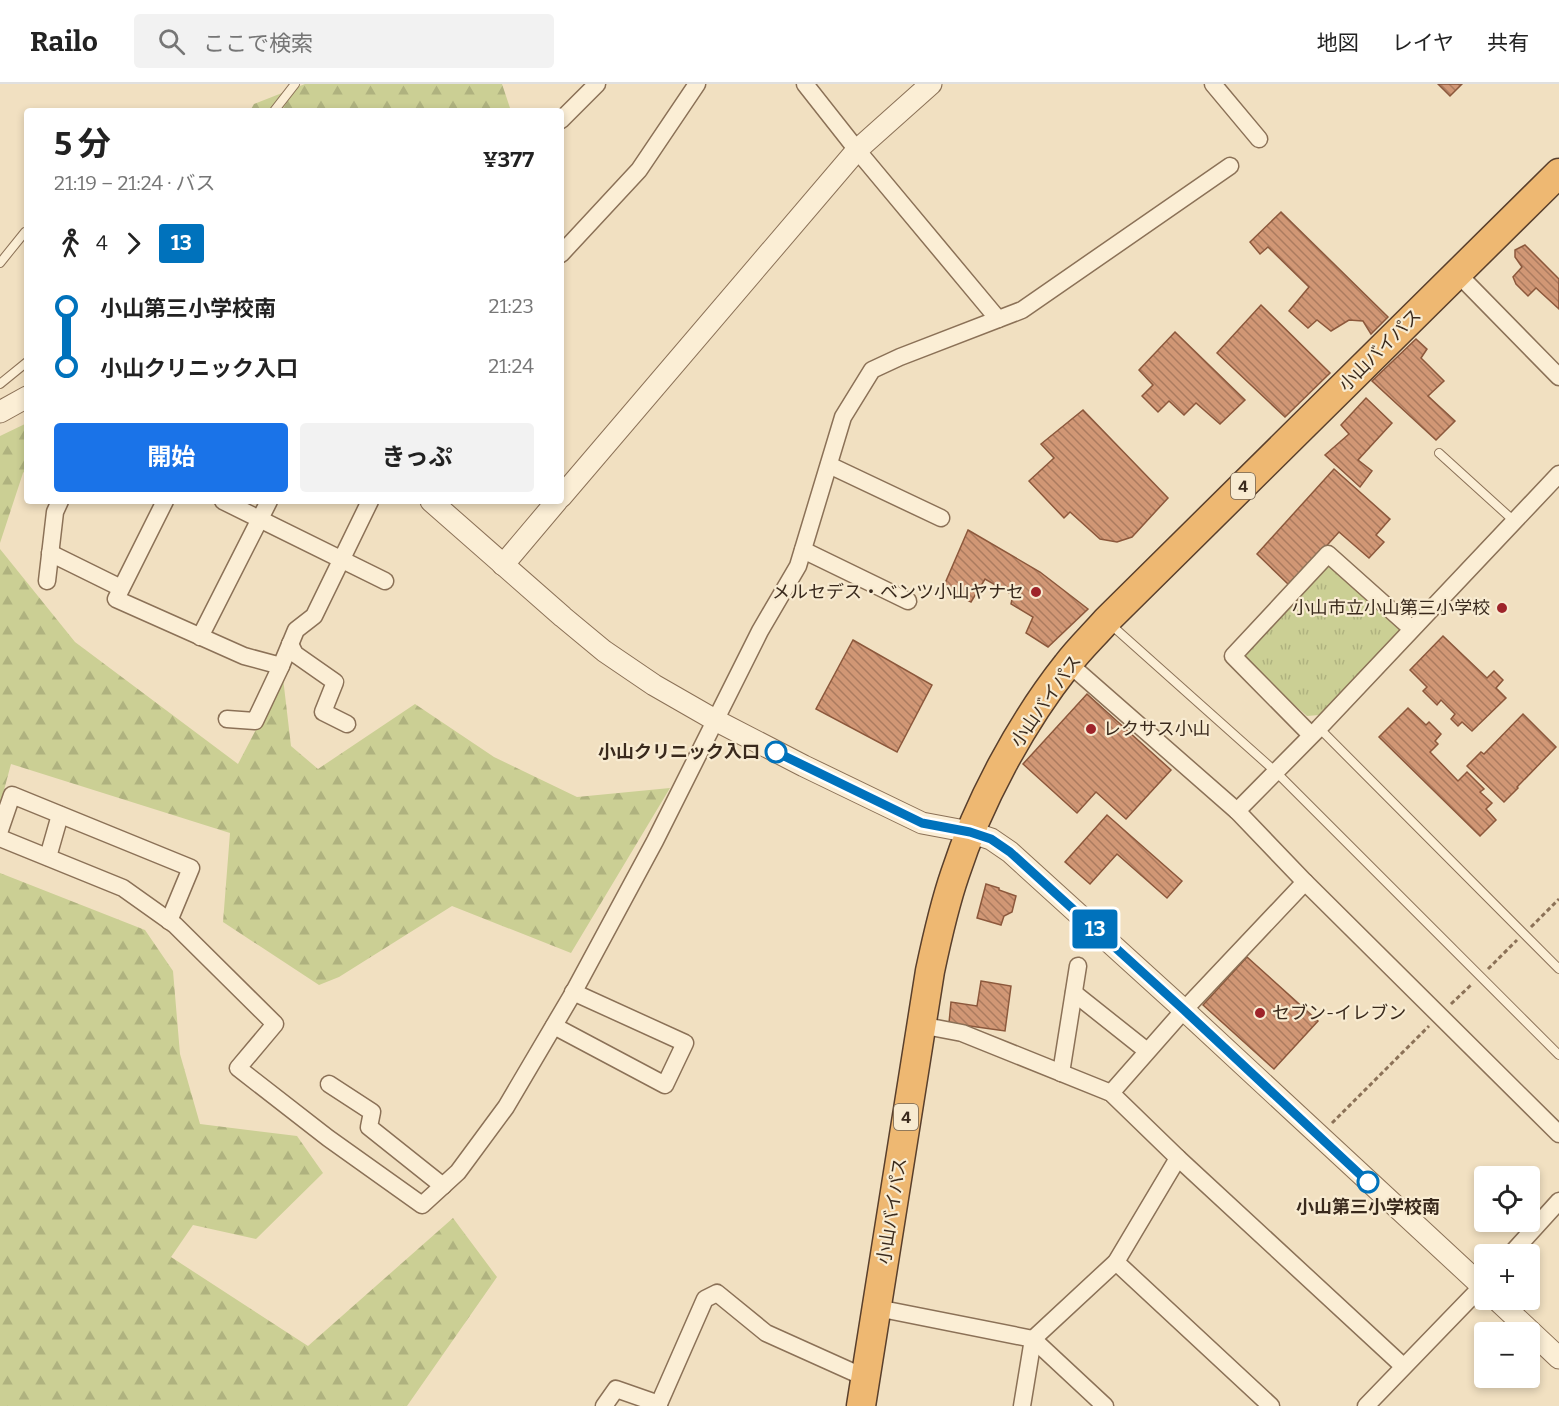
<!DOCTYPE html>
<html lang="ja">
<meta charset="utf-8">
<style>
:root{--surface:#fff;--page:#f2f2f2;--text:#222;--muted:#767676;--line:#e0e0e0;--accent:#1a73e8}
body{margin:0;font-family:Bitter,"Noto Sans JP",serif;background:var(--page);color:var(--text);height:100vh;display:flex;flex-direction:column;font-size:22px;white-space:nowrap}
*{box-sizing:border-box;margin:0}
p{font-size:20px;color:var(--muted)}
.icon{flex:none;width:33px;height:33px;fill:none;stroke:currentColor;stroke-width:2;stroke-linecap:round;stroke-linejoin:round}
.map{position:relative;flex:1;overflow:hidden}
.drawer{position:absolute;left:24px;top:24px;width:540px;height:396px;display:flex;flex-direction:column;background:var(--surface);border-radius:6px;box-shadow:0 3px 9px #0003}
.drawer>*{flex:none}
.badge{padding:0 12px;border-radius:4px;font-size:21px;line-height:39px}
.fabs{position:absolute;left:1474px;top:1082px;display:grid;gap:12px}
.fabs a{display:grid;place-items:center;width:66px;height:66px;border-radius:6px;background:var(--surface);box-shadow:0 3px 9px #0003;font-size:30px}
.map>.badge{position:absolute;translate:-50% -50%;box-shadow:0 0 0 3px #fff}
.legs{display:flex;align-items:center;gap:9px;height:66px;padding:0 30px;font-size:20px}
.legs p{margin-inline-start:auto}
.summary{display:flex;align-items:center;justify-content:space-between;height:102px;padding:0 30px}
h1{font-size:33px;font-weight:700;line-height:45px}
.action{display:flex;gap:12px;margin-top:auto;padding:12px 30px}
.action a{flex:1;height:69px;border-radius:6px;background:var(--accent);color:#fff;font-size:24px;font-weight:700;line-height:69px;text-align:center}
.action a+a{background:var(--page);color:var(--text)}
ul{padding:0 30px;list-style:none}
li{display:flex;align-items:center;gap:21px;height:60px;font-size:22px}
li i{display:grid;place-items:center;width:9px;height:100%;margin:0 8px;background:currentColor}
li i::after{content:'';width:15px;height:15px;margin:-8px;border:4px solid;border-radius:50%;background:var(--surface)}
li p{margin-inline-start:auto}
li:first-child i{background:linear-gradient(#0000 50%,currentColor 0)}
li:last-child i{background:linear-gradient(currentColor 50%,#0000 0)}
header{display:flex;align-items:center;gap:36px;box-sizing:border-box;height:84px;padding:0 30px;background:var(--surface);border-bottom:2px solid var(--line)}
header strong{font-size:28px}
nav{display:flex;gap:33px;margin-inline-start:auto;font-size:21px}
.search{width:420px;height:54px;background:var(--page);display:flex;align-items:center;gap:15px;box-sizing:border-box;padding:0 21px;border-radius:6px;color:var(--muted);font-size:22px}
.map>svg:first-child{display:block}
</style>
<header>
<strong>Railo</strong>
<div class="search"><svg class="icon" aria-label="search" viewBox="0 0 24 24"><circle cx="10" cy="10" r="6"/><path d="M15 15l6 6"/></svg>ここで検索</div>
<nav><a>地図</a><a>レイヤ</a><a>共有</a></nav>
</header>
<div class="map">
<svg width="1559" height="1322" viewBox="0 0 1559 1322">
<defs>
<pattern id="forest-firs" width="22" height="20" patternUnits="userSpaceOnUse" patternTransform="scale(1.5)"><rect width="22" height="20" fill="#cbcf94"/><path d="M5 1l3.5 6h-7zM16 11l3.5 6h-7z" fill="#afb27f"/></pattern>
<pattern id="park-tufts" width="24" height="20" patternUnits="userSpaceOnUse" patternTransform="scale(1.5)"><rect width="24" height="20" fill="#cbcf94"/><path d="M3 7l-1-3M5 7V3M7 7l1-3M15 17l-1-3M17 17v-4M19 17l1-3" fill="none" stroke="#afb27f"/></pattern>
<pattern id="building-back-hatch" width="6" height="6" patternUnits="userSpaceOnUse" patternTransform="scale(1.5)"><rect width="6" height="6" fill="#d19775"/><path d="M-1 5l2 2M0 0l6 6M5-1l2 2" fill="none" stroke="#ab7b5f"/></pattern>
</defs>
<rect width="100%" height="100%" fill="#f1e0c1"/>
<g fill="url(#forest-firs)">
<polygon points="305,0 502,0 511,27 250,27 254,20"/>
<polygon points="27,339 27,384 23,389 0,459 0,352"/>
<polygon points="0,465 75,558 238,680 283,594 291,662 318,685 415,620 494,673 577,713 670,704 571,869 452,822 339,893 319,901 223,838 230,749 11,680 0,721"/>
<polygon points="0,789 145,846 173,887 180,970 200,1040 297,1052 323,1089 256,1155 193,1141 171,1173 308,1262 453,1134 497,1193 407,1322 0,1322"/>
</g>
<polygon fill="url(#park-tufts)" points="1333,478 1397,535 1400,548 1319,631 1307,632 1245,577 1245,568 1324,479"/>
<g fill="url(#building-back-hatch)" stroke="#8c583c" stroke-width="1.5">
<polygon points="1438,0 1462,0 1450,12"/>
<polygon points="1281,128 1388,233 1371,250 1363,237 1349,236 1331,247 1317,236 1308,244 1289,227 1309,203 1268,163 1260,170 1250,158"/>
<polygon points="1525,161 1559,195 1559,225 1536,204 1528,212 1516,200 1513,193 1522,183 1515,173 1515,166"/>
<polygon points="1261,221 1330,289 1285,333 1217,269"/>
<polygon points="1175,248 1245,316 1220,340 1196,319 1184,331 1169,317 1158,328 1142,312 1153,301 1139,286"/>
<polygon points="1416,255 1427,265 1421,274 1444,297 1428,312 1455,337 1436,356 1372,297"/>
<polygon points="1366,314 1392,339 1358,376 1372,387 1360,403 1325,371 1349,350 1341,341"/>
<polygon points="1083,326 1168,414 1132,453 1117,458 1100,455 1070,428 1064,434 1029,397 1054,374 1041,360"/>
<polygon points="1334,385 1390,435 1376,451 1384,458 1369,474 1339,448 1290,502 1257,470"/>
<polygon points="968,446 1040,488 1088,525 1048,563 1026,549 1033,533 1011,520 1013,511 985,495 971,518 943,504"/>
<polygon points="1443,552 1487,594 1494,587 1503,596 1496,604 1506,614 1472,647 1462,638 1458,642 1451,635 1455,630 1441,616 1437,621 1423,607 1427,603 1410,586"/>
<polygon points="853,556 932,601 897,668 816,625"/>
<polygon points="1087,610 1171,686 1126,735 1096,708 1077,729 1023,680"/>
<polygon points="1408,624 1426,641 1429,638 1441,650 1435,657 1438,660 1430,668 1458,697 1467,688 1484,705 1480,708 1492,719 1486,725 1496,736 1480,752 1379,653"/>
<polygon points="1523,630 1556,663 1517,703 1518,704 1504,718 1467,682 1481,668 1484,670"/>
<polygon points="1107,731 1182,797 1167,814 1117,770 1090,800 1065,778"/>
<polygon points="986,800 999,804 999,806 1016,812 1012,828 1004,832 1001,841 977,834"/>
<polygon points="1247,873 1318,937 1274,985 1203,921"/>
<polygon points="981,897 1011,902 1005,947 949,939 951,918 977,922"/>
</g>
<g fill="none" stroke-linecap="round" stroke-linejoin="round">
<defs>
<g id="service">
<polyline points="274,27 295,0"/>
<polyline points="0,179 25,148"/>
<polyline points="0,300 27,278"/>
<polyline points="1439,369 1514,437"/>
<polyline points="1109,539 1276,688 1559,971"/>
<polyline points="1319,644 1559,885"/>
</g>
<g id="minor">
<polyline points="805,0 857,66 998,235"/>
<polyline points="1213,0 1259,55"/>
<polyline points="561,36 597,0"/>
<polyline points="561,170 639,86 697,0"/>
<polyline points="1457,189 1559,293"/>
<polyline points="829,381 941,434"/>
<polyline points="165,417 116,515 244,572 281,582 296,546 314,532 370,417"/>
<polyline points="223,417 385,497"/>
<polyline points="803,466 908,517"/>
<polyline points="50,469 121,504"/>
<polyline points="47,497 55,428 60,417"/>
<polyline points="200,553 269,417"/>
<polyline points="290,560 295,570 335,598 323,628 347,640"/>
<polyline points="1068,579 1237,727 1305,798 1559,1050"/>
<polyline points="227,635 255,637 281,582"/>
<polyline points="1311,651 1233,572 1328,470 1412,545"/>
<polyline points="1237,727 1319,644 1559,390"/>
<polyline points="0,746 12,711 191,784 169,837"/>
<polyline points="0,754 123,804 175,841 275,940 238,984 328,1054 422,1121 458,1088 506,1023 572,911 655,757 760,547 798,482 843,333 872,286 900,273 1022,226 1230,82"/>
<polyline points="48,773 60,731"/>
<polyline points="1074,909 1147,967"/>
<polyline points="920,941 962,949 1111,1009 1178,1074 1403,1282"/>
<polyline points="554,942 665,1001 685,959 573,908"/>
<polyline points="1061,989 1078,882"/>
<polyline points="329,1000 372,1028 369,1043 443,1102"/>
<polyline points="1111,1009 1184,926 1305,798"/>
<polyline points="1511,1170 1559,1117"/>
<polyline points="1116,1178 1271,1322"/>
<polyline points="877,1224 1033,1255 1105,1322"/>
<polyline points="604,1322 616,1305 659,1320"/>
<polyline points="658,1322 705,1215 717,1209 766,1249 866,1294"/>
<polyline points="1022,1322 1033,1255 1116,1178 1178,1074"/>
<polyline points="1366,1322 1485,1199"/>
</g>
<g id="tertiary">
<polyline points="0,328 27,313"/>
<polyline points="561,413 857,66 931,0"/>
<polyline points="431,417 563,533 604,567 654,601 715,636 804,682 922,739 970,748 991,755 1010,768 1184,926 1485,1205"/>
<polyline points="503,481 557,417"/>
<polyline points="1496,1215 1559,1274"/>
</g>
<path id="trunk" d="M861,1322l69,-435c7,-33 14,-65 25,-97 23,-71 66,-151 112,-209 12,-16 27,-30 40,-45l452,-447"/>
</defs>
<use href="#service" stroke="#8b7157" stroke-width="10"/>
<use href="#minor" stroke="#8b7157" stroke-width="19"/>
<use href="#tertiary" stroke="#8b7157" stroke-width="23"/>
<use href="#trunk" stroke="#593f2c" stroke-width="31"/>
<g stroke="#8b7157" stroke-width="3" stroke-dasharray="4.5 3" stroke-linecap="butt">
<polyline points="1531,843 1559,815"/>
<polyline points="1488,885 1517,856"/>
<polyline points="1451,920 1472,900"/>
<polyline points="1332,1039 1429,942"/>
</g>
<use href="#service" stroke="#fbeed5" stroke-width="8"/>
<use href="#minor" stroke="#fbeed5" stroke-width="16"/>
<use href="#tertiary" stroke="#fbeed5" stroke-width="21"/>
<use href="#trunk" stroke="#eeb872" stroke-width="28"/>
</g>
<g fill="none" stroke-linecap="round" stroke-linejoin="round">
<defs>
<polyline id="line-1" points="776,668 922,739 970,748 991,755 1010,768 1184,926 1368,1098"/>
</defs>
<use href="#line-1" stroke="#fff" stroke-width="14"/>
<use href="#line-1" stroke="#0072bc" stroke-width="9"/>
</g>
<g fill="#9e242a" stroke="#f8ebd1" stroke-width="2">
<circle cx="1036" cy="508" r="6"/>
<circle cx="1502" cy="524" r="6"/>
<circle cx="1091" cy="645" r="6"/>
<circle cx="1260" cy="929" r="6"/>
</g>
<g fill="#fff" stroke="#0072bc" stroke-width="3">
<circle cx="776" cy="668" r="10"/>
<circle cx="1368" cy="1098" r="10"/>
</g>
<g text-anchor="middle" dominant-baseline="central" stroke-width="4.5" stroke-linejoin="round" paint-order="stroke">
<g fill="#f8ebd1" stroke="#736453" stroke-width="1.5">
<rect x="1231" y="389" width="24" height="26" rx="4.5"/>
<rect x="894" y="1020" width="24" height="26" rx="4.5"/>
</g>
<g font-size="16" font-weight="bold" fill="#3a2a1d">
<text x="1243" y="402">4</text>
<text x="906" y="1033">4</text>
</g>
<g font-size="18" fill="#3a2a1d" stroke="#f8ebd1">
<text transform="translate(1380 266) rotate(-45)">小山バイパス</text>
<text transform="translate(1046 617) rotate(-55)">小山バイパス</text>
<text transform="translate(892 1127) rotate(-81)">小山バイパス</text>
</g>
<g font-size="18" fill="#3a2a1d" stroke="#f8ebd1" text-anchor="end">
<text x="1024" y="508">メルセデス・ベンツ小山ヤナセ</text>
<text x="1490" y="524">小山市立小山第三小学校</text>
<text x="1103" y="645" text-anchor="start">レクサス小山</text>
<text x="1272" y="929" text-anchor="start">セブン-イレブン</text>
</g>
<g font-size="18" font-weight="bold" fill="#3a2a1d" stroke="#f8ebd1" text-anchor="end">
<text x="760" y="668">小山クリニック入口</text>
<text x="1368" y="1123" text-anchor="middle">小山第三小学校南</text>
</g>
</g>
</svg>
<div class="fabs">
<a><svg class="icon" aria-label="locate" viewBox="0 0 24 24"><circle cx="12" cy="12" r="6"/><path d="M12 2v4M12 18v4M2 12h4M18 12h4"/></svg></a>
<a>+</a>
<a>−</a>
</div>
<b class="badge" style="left:1095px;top:845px;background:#0072bc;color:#fff">13</b>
<section class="drawer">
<div class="summary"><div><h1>5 分</h1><p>21:19 – 21:24 · バス</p></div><b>¥377</b></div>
<div class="legs"><svg class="icon" aria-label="walk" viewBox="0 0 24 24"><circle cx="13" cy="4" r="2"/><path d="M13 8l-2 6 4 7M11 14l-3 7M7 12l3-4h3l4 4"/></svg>4<svg class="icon" aria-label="forward" viewBox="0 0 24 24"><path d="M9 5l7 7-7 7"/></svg><b class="badge" style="background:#0072bc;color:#fff">13</b></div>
<ul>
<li><i style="color:#0072bc"></i><b>小山第三小学校南</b><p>21:23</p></li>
<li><i style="color:#0072bc"></i><b>小山クリニック入口</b><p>21:24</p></li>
</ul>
<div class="action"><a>開始</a><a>きっぷ</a></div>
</section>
</div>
